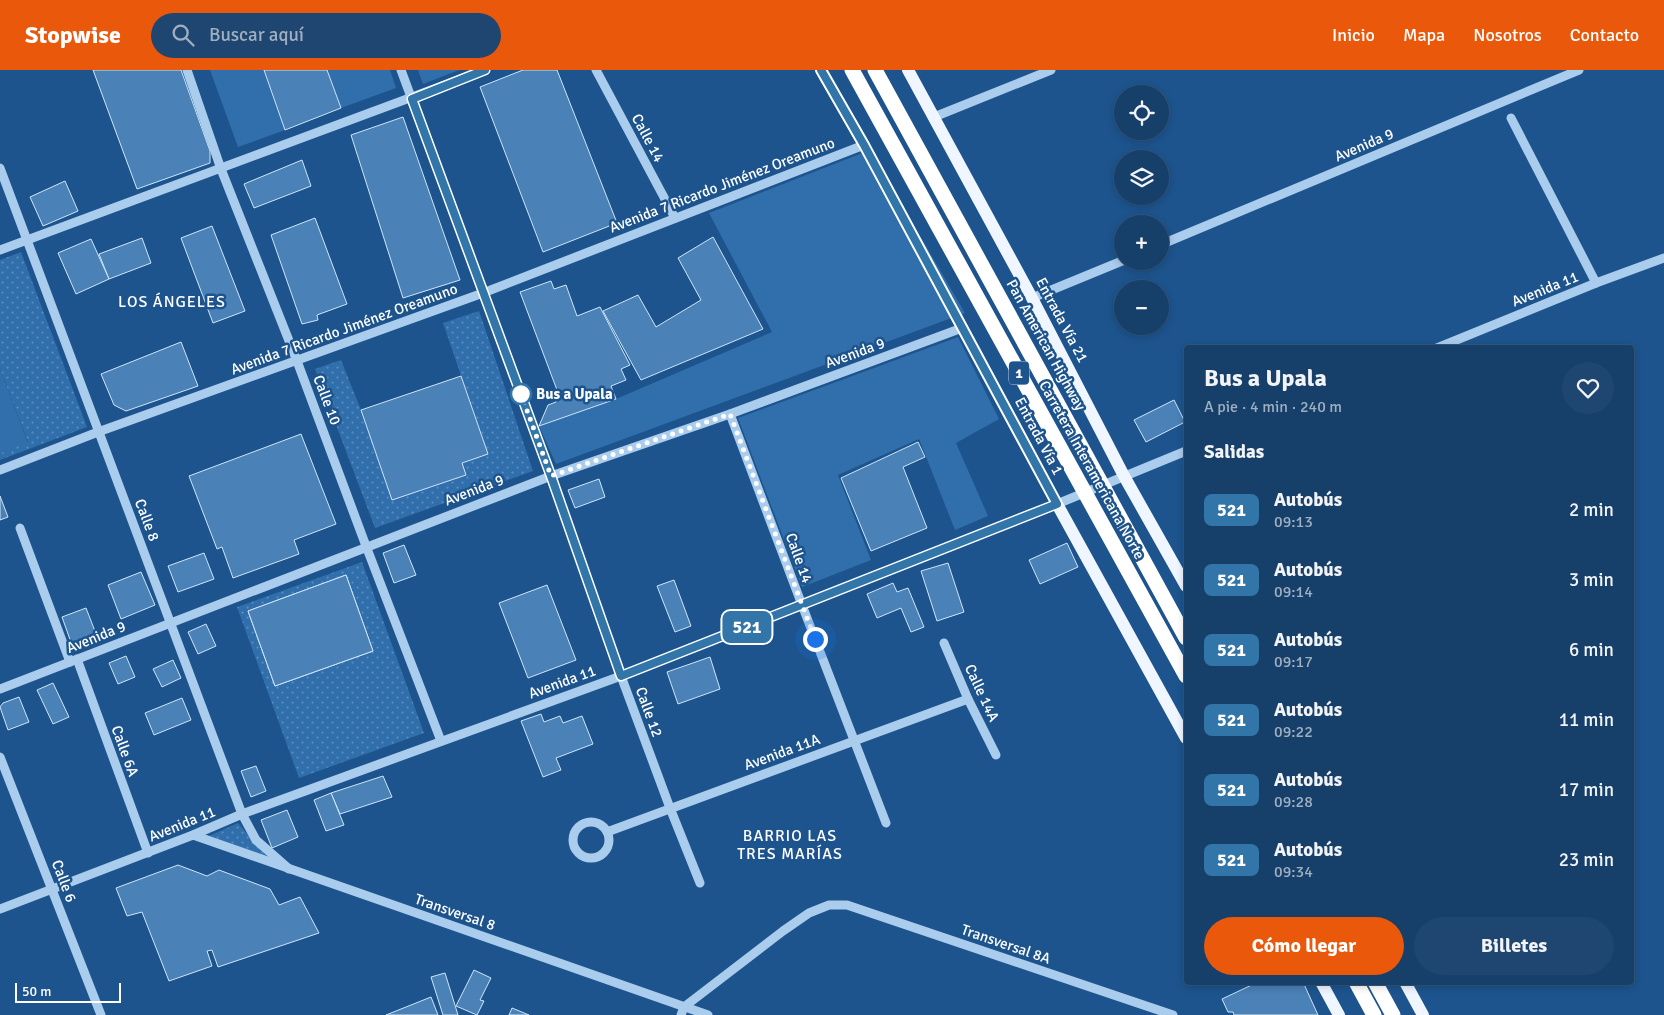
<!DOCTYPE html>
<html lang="es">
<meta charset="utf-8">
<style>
:root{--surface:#163f6a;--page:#1f4670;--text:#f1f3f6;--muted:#9eafc1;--line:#35587e;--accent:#ea580c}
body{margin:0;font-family:Signika,sans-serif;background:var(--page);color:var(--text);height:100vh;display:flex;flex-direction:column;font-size:19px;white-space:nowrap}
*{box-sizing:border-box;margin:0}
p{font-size:16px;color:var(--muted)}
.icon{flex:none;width:28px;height:28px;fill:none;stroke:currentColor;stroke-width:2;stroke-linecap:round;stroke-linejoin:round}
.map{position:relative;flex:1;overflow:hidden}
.drawer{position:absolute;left:1184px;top:275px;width:450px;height:640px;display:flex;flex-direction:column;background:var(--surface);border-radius:5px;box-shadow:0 2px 8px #0003,0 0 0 1px var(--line)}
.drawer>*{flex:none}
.badge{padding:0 10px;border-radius:8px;font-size:18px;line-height:32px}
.controls{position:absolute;left:1114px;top:15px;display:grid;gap:10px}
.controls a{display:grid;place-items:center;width:55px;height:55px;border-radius:50%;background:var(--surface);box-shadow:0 2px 8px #0003,0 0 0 1px var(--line);font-size:25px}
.scale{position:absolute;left:15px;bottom:12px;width:106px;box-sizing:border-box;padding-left:5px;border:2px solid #fff;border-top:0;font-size:14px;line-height:18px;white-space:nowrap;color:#fff;-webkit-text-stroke:4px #1d548d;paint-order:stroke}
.you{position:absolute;width:25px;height:25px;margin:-12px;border:4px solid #fff;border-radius:50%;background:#1a73e8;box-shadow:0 0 0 8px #1a73e833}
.map>.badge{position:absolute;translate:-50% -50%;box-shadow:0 0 0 2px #fff}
h2{padding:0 20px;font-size:19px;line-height:45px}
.round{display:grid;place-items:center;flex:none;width:52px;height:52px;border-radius:26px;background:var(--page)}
.summary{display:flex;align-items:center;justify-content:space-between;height:85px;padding:0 20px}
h1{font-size:24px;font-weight:700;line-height:38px}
.cta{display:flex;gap:10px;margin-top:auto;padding:10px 20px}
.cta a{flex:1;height:58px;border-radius:30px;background:var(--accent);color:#fff;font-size:20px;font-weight:700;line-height:58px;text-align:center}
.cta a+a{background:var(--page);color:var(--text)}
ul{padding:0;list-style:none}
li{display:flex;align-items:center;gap:15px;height:70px;padding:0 20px}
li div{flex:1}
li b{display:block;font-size:19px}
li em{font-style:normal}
li .badge{min-width:55px;font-weight:700;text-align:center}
header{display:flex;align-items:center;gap:30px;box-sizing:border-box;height:70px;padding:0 25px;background:var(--accent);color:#fff}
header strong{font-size:24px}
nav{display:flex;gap:28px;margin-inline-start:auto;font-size:18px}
.search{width:350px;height:45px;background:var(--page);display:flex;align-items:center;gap:12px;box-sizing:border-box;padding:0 18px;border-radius:28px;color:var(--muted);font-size:19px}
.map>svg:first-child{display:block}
</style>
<header>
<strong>Stopwise</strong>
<div class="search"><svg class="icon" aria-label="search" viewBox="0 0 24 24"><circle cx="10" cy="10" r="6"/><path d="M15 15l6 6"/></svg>Buscar aquí</div>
<nav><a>Inicio</a><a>Mapa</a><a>Nosotros</a><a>Contacto</a></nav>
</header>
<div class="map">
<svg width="1664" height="945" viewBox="0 0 1664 945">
<defs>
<pattern id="park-dots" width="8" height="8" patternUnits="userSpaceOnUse" patternTransform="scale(1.25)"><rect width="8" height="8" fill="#306fab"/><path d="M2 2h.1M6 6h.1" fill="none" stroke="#598cbc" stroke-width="1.8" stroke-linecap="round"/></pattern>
</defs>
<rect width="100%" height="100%" fill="#1d548d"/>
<g fill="#306fab">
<polygon points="210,0 264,0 285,60 238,77"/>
<polygon points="327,0 390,0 396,18 341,38"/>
<polygon points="418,0 459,0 423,14"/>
<polygon points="870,80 965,243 556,394 539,356 616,329 772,262 709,143"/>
<polygon points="958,267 999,349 956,373 988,446 955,460 919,369 838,405 871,490 802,517 738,348"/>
<polygon points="0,299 28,373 0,383"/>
</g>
<g fill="url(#park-dots)" fill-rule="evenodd">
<polygon points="21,182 87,357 0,390 0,383 28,372 0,299 0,190"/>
<polygon points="479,241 533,401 375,458 315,299 341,290 361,340 392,430 465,405 462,393 488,384 443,253"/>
<path d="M362,492l62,171 -125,45 -62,-171zM346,506l27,74 -98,36 -27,-76z"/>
<polygon points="238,753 266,786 209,766"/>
</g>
<g fill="#4a81b7" stroke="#cfe5f9">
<polygon points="93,0 181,0 210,81 210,93 137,119"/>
<polygon points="264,0 327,0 341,38 285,60"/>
<polygon points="523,0 557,0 617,153 543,182 480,17"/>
<polygon points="403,47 460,210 403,228 351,65"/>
<polygon points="302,90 311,116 254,138 244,114"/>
<polygon points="65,111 78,141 43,156 30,127"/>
<polygon points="315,148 347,234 317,245 318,250 302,254 271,165"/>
<polygon points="212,156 245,241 213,253 181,168"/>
<polygon points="713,167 763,259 641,310 603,241 638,225 656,257 701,230 678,188"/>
<polygon points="142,168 151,193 109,209 99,184"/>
<polygon points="91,169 109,209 76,224 58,183"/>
<polygon points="551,211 554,219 566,215 577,246 600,237 630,295 621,299 626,310 611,316 616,329 539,356 548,335 556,332 553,324 557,320 520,222"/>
<polygon points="181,272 198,316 126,341 114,335 101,304"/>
<polygon points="461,306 488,384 462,393 466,405 392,430 361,340"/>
<polygon points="1174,330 1185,352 1146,372 1134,350"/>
<polygon points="301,364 336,454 294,470 299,484 233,508 222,477 217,479 189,406"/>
<polygon points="918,372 925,387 903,397 927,458 871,481 841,408"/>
<polygon points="599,409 605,427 575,438 568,420"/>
<polygon points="0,426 8,447 0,450"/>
<polygon points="1067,473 1078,497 1040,514 1029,490"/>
<polygon points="404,475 416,505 394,513 383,483"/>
<polygon points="204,483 214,509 178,522 168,496"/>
<polygon points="948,493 964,542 937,551 921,501"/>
<polygon points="141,502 155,535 121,549 108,515"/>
<polygon points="346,505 373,581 275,616 248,541"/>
<polygon points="346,505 373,581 275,616 248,541"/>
<polygon points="674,510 691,556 675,562 657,516"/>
<polygon points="893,513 897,522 908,518 924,557 911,562 901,538 877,548 867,524"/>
<polygon points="547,515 576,590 528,608 499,533"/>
<polygon points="86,538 98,569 73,578 62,547"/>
<polygon points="206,554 216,576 198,584 188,562"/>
<polygon points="126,586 135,607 118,614 109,593"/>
<polygon points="710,587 720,619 678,634 667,602"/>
<polygon points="173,590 181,608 162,617 153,599"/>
<polygon points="53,613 69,647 53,654 37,620"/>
<polygon points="19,627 29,652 8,660 0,637 3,633"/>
<polygon points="182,628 191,650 154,665 145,643"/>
<polygon points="541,644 544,652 560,646 563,653 582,646 593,674 556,688 561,700 543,707 521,651"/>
<polygon points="256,696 266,721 251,727 241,701"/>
<polygon points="383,706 392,727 340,744 331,723"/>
<polygon points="331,723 344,755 326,761 314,730"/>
<polygon points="287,740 298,767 272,778 261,750"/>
<polygon points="178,795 207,806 219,800 270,819 279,835 300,827 319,863 218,897 212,880 207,881 212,896 169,911 142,842 127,846 116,818"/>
<polygon points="474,900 491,908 480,930 484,931 477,945 456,936"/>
<polygon points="445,903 458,945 443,945 431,907"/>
<polygon points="1258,912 1303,912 1318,945 1234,945 1233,942 1228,942 1222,929"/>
<polygon points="431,927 438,945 386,945"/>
<polygon points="512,938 529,945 509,945"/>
</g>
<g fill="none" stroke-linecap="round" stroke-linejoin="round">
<g stroke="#aacced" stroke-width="9">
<polyline points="187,0 221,99 297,291 366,476 441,671"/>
<polyline points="401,0 551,406 621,606 670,738 700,813"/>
<polyline points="596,0 675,148"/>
<polyline points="934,47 1051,0"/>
<polyline points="1511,48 1596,213"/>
<polyline points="0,98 242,744 256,770 289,799"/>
<polyline points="1160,175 1579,0"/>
<polyline points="0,180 485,0"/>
<polyline points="1032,228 1122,191"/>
<polyline points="1437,278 1596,213 1664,188"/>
<polyline points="730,344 802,535 886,753"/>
<polyline points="0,400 98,362 483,223 864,75"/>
<polyline points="20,458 70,592"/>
<polyline points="944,573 968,629 996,685"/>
<polyline points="77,589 148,783"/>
<polyline points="0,619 551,406 730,344 962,258"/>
<polyline points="0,687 101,945"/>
<circle cx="591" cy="770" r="18"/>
<polyline points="607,762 968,629"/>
<polyline points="193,765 708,945"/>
<polyline points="0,839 193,765 242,744 621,606 1057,434 1186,381"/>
<polyline points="681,945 684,937 783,861 809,843 829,835 847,835 1173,945"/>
</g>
<g stroke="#f0f6ff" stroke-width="12">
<polyline points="821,0 864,75 1057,434 1186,668"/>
<polyline points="908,0 1032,228 1124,406 1186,516"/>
<polyline points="1321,912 1339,945"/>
<polyline points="1405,912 1423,945"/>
</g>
<g stroke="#fff" stroke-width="15">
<polyline points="852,0 1186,606"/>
<polyline points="875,0 1186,568"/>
<polyline points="1356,912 1374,945"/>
<polyline points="1375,912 1393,945"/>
</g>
</g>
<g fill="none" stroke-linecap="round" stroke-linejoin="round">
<defs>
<polyline id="line" points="485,0 412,29 551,406 621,606 1057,434 864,75 821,0"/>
</defs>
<use href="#line" stroke="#fff" stroke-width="11"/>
<use href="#line" stroke="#3275a8" stroke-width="8"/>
<polyline stroke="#fff" stroke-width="5" stroke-dasharray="0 9" points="521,324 551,406 730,344 815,569"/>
</g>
<circle fill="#fff" stroke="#3275a8" stroke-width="2.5" cx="521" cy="324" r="10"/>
<g text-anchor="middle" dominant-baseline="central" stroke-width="5" stroke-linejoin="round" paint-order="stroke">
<rect fill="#1d548d" stroke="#bcd" stroke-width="1" x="1009" y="291.5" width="20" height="23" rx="4"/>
<g font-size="14" font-weight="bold" fill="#fff">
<text x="1019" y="303">1</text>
</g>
<g font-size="15" fill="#fff" stroke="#1d548d">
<text transform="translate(648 68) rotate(62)">Calle 14</text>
<text transform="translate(1364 75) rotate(-23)">Avenida 9</text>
<text transform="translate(722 115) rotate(-21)">Avenida 7 Ricardo Jiménez Oreamuno</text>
<text transform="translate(1545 219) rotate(-22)">Avenida 11</text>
<text transform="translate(1062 250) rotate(62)">Entrada Vía 21</text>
<text transform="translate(344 259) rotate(-20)">Avenida 7 Ricardo Jiménez Oreamuno</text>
<text transform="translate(1046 275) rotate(61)">Pan American Highway</text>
<text transform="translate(855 283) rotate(-20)">Avenida 9</text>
<text transform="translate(327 330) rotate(69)">Calle 10</text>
<text transform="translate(1039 366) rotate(62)">Entrada Vía 1</text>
<text transform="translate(1092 400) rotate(61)">Carretera Interamericana Norte</text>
<text transform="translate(474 420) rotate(-21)">Avenida 9</text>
<text transform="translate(147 450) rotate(69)">Calle 8</text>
<text transform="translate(799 488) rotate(70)">Calle 14</text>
<text transform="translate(96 567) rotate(-22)">Avenida 9</text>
<text transform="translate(562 612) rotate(-20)">Avenida 11</text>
<text transform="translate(982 623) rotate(65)">Calle 14A</text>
<text transform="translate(649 642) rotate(70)">Calle 12</text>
<text transform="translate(125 681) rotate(70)">Calle 6A</text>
<text transform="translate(782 682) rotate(-20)">Avenida 11A</text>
<text transform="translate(182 754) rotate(-22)">Avenida 11</text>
<text transform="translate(64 811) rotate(69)">Calle 6</text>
<text transform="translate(455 842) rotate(19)">Transversal 8</text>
<text transform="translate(1006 874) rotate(19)">Transversal 8A</text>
</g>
<g font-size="15" font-weight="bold" fill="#fff" stroke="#1d548d" text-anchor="start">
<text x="536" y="324">Bus a Upala</text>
</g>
<g font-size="16" letter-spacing="1" fill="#fff" stroke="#1d548d">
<text x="172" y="232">LOS ÁNGELES</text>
<text x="790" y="766">BARRIO LAS<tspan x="790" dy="18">TRES MARÍAS</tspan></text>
</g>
</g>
</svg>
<div class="controls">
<a><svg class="icon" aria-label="locate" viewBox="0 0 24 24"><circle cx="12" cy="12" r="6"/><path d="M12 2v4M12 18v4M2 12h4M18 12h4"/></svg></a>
<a><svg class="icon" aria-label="layers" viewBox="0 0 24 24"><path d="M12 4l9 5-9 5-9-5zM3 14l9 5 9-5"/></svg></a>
<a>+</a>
<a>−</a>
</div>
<div class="scale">50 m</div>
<div class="you" style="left:815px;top:569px"></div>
<b class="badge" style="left:747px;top:557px;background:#3275a8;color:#fff">521</b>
<section class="drawer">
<div class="summary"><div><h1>Bus a Upala</h1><p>A pie · 4 min · 240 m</p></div><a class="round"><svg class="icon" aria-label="heart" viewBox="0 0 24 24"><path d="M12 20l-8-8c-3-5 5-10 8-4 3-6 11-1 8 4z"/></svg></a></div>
<h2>Salidas</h2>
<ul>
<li><span class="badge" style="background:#3275a8;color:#fff">521</span><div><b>Autobús</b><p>09:13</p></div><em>2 min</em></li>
<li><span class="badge" style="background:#3275a8;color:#fff">521</span><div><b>Autobús</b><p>09:14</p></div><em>3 min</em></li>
<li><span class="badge" style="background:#3275a8;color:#fff">521</span><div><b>Autobús</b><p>09:17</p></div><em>6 min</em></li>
<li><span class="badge" style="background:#3275a8;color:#fff">521</span><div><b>Autobús</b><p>09:22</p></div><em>11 min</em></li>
<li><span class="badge" style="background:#3275a8;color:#fff">521</span><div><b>Autobús</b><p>09:28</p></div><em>17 min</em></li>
<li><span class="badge" style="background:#3275a8;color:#fff">521</span><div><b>Autobús</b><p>09:34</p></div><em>23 min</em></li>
</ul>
<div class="cta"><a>Cómo llegar</a><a>Billetes</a></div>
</section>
</div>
